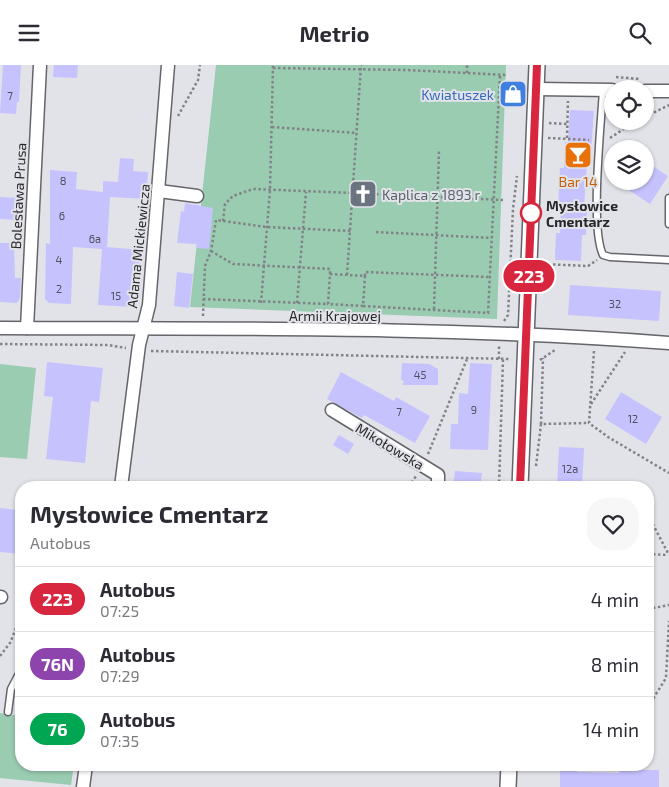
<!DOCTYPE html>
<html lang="pl">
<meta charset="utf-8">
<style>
:root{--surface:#fff;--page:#f7f7f7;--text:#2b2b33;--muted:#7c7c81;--line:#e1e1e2}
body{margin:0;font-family:"Exo 2",sans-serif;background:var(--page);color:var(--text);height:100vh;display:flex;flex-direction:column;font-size:19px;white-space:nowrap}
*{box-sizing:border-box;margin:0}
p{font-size:16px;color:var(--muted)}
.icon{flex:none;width:28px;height:28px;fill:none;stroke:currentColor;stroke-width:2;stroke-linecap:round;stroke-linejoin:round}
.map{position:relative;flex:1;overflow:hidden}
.side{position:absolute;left:15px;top:416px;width:639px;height:290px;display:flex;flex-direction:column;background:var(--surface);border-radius:20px;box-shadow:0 1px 4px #0004}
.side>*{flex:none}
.badge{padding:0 10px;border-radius:16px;font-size:18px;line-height:32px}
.controls{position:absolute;left:604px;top:15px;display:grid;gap:10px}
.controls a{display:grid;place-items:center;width:50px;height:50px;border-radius:50%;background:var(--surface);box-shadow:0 1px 4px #0004;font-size:25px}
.map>.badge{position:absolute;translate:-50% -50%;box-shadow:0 0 0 2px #fff}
.round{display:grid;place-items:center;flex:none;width:52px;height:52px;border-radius:20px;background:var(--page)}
.summary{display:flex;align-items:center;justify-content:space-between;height:85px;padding:0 15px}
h1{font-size:24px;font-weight:700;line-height:38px}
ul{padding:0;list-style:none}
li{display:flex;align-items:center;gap:15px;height:65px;padding:0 15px;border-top:1px solid var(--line)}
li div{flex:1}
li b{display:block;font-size:19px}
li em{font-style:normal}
li .badge{min-width:55px;font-weight:700;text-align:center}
header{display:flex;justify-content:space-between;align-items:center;height:65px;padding:0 15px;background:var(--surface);font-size:22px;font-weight:700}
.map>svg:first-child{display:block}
</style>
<header><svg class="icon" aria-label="menu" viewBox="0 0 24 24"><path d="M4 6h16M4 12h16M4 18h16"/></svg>Metrio<svg class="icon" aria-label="search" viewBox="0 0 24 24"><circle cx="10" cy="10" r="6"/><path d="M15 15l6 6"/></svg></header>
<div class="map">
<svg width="669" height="722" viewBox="0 0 669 722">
<rect width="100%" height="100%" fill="#e2e3e9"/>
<g fill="#9accb2">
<polygon points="216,0 506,0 497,254 190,242"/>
<polygon points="0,299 36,303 27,394 0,392"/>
<polygon points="0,648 21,651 21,700 74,700 71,720 0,713"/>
</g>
<g fill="#c6c2fe">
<polygon points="3,0 21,0 19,37 17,37 16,49 0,48"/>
<polygon points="54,0 78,0 77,13 53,12"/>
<polygon points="570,45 594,46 590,100 587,98 584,143 587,144 586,170 582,170 581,196 555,195 556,168 560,168 561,141 558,141 560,103 564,103 565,77 568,77"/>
<polygon points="120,93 134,94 133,106 148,107 146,134 110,132 107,182 141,185 139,203 135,202 133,242 98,240 102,184 73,182 71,239 49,238 45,234 46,178 50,179 50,105 77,107 76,124 103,127 103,116 118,117"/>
<polygon points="645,96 668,111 650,139 615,116 645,116"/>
<polygon points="357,123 368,123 368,135 357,134"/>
<polygon points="0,132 19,133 18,155 0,154"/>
<polygon points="185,138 213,143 209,184 197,183 197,179 177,178 181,146 184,147"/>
<polygon points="0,178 14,178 15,213 21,213 20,233 17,238 0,237"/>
<polygon points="177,207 193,209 189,243 174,241"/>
<polygon points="570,220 661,226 659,256 568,250"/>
<polygon points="47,297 103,303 99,337 91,336 85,398 46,394 53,332 44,331"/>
<polygon points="402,298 429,299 438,304 438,320 402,320 404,316 401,315"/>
<polygon points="470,298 492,299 488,385 450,384 451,359 458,359 459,328 468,329"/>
<polygon points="341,307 394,336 396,332 430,351 415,378 364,350 362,353 327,334"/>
<polygon points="621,327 662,352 646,379 605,354"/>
<polygon points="339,370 354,379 348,389 333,380"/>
<polygon points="559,382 584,383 582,422 557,422"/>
<polygon points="455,406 482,408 480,422 453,422"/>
<polygon points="0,443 17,445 15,467 21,467 21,489 0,487"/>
<polygon points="560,700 577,700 577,707 619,708 619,705 659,705 659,722 560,722"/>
</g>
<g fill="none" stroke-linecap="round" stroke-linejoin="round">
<defs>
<g id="service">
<path d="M603,25c-2,35 -13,138 0,165l7,2 59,3"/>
<polyline points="669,133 669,159"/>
<polyline points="8,647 11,624 21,605"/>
</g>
<g id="minor">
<polyline points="536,24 612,25"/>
<polyline points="645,26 669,26"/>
<polyline points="159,126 197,131"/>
<path d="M0,263c223,1 447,-2 669,15"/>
<polyline points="27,263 40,0"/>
<polyline points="332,345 438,410 438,422"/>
<polyline points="121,422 139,280 149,240 168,0"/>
<polyline points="0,532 1,532"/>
<polyline points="83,722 86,700"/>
</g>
<g id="tertiary">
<polyline points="520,422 537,0"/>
<polyline points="508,722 509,700"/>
</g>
</defs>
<use href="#service" stroke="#65656b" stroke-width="9"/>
<use href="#minor" stroke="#65656b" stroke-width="15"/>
<use href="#tertiary" stroke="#65656b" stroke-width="18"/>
<g stroke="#828387" stroke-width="2.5" stroke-dasharray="2.5 2.5" stroke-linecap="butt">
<polyline points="273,3 408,5 506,10"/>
<polyline points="467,8 467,0"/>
<polyline points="616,12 640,14"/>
<polyline points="178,51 198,15 200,0"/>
<polyline points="645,52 669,40"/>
<polyline points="549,58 567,59"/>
<polyline points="272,62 357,68"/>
<polyline points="548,73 589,75"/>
<polyline points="567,73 568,36"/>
<polyline points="610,73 636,56"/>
<polyline points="371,129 503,135"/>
<polyline points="353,137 371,138 372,121 354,119"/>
<polyline points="223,156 225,139 233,131 253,124 353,128"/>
<polyline points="376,167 491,173"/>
<polyline points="211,186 233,199 330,204 330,209"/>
<polyline points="543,199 588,201 597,195"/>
<polygon points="330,209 365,211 363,241 328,239"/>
<polyline points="347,210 361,0"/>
<polyline points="365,211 365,207 489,212"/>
<polyline points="203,234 328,239"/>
<polyline points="261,238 270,125 273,0"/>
<polyline points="297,238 306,127"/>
<polyline points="363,241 488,248 500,10"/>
<polyline points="434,244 439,86"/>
<polyline points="203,251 205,201 211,186 216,155 266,162 351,166"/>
<polyline points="504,256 508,250 513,144 517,111"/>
<polyline points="0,279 108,280 126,283"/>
<polyline points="151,286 511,294"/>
<polyline points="594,286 589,358 608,372 669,408"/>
<polyline points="499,294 499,281"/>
<polyline points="540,295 555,285"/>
<polyline points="591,339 625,287"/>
<polyline points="541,359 543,293"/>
<polyline points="428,389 467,294"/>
<polyline points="536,401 541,359 589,358"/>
<polyline points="409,422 416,411"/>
<polyline points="499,422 503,294"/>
<polyline points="648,450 669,490"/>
<polyline points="648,489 668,490"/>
<polyline points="648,544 669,540"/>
<polyline points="0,591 10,578 21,551"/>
<polyline points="648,642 666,613 669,556"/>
</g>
<use href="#service" stroke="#fff" stroke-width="6"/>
<use href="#minor" stroke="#fff" stroke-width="12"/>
<use href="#tertiary" stroke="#fff" stroke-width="15"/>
</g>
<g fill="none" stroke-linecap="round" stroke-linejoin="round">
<defs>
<polyline id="line" points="520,422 537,0"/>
</defs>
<use href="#line" stroke="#fff" stroke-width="11"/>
<use href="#line" stroke="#d7263d" stroke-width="8"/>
</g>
<defs>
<symbol id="shop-square" viewBox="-11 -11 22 22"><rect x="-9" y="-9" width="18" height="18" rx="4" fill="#3f7fe0" stroke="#e2e3e9"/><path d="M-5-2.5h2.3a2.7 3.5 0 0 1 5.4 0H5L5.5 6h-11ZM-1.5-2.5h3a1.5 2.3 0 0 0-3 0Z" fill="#fff"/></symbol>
<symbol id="bar-square" viewBox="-11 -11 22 22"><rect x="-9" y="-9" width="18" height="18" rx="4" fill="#e8710a" stroke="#e2e3e9"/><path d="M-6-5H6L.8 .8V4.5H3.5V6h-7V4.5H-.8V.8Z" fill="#fff"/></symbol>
<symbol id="church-square" viewBox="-11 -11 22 22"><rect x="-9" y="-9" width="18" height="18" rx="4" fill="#6b7280" stroke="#e2e3e9"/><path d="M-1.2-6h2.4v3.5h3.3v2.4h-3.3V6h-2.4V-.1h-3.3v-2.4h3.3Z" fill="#fff"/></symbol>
</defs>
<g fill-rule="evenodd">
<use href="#shop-square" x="497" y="13" width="32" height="32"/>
<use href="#bar-square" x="562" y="74" width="32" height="32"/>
<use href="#church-square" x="347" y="113" width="32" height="32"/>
</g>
<circle fill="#fff" stroke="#d7263d" stroke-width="2.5" cx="531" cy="148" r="10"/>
<g text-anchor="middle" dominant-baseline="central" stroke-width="4" stroke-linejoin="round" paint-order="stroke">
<g font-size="11" fill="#504e5f">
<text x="10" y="30">7</text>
<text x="63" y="115">8</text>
<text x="62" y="150">6</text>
<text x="95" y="173">6a</text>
<text x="59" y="194">4</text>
<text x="59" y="223">2</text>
<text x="116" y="230">15</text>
<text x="615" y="238">32</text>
<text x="420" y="309">45</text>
<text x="474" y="344">9</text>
<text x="399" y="346">7</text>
<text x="633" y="353">12</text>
<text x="570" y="403">12a</text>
</g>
<g font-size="14" fill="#366cbe" stroke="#e2e3e9" text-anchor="end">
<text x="494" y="29">Kwiatuszek</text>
</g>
<g font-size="14" fill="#c56008" stroke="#e2e3e9">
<text x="578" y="116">Bar 14</text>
</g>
<g font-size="14" fill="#5b616d" stroke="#e2e3e9" text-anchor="start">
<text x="382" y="129">Kaplica z 1893 r</text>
</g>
<g font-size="14" fill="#28282a" stroke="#e2e3e9">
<text transform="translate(18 131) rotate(-87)">Bolesława Prusa</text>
<text transform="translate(138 181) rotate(-84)">Adama Mickiewicza</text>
<text x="335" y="250">Armii Krajowej</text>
<text transform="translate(390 381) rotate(31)">Mikołowska</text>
</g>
<g font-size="14" font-weight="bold" fill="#28282a" stroke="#e2e3e9" text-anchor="start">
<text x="546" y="140">Mysłowice<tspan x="546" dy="16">Cmentarz</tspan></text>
</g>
</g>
</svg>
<div class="controls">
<a><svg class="icon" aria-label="locate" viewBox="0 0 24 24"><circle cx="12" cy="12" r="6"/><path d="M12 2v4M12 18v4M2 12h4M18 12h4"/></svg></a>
<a><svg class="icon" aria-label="layers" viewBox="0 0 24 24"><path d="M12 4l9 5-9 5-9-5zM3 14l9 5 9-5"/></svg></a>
</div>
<b class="badge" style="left:529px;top:211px;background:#d7263d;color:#fff">223</b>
<section class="side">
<div class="summary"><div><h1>Mysłowice Cmentarz</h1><p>Autobus</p></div><a class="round"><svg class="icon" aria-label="heart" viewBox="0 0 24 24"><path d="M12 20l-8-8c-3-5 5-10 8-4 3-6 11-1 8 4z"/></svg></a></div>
<ul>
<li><span class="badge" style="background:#d7263d;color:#fff">223</span><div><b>Autobus</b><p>07:25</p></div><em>4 min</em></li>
<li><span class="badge" style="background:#8e44ad;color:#fff">76N</span><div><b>Autobus</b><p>07:29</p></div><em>8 min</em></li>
<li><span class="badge" style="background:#00a651;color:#fff">76</span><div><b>Autobus</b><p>07:35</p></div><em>14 min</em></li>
</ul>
</section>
</div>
